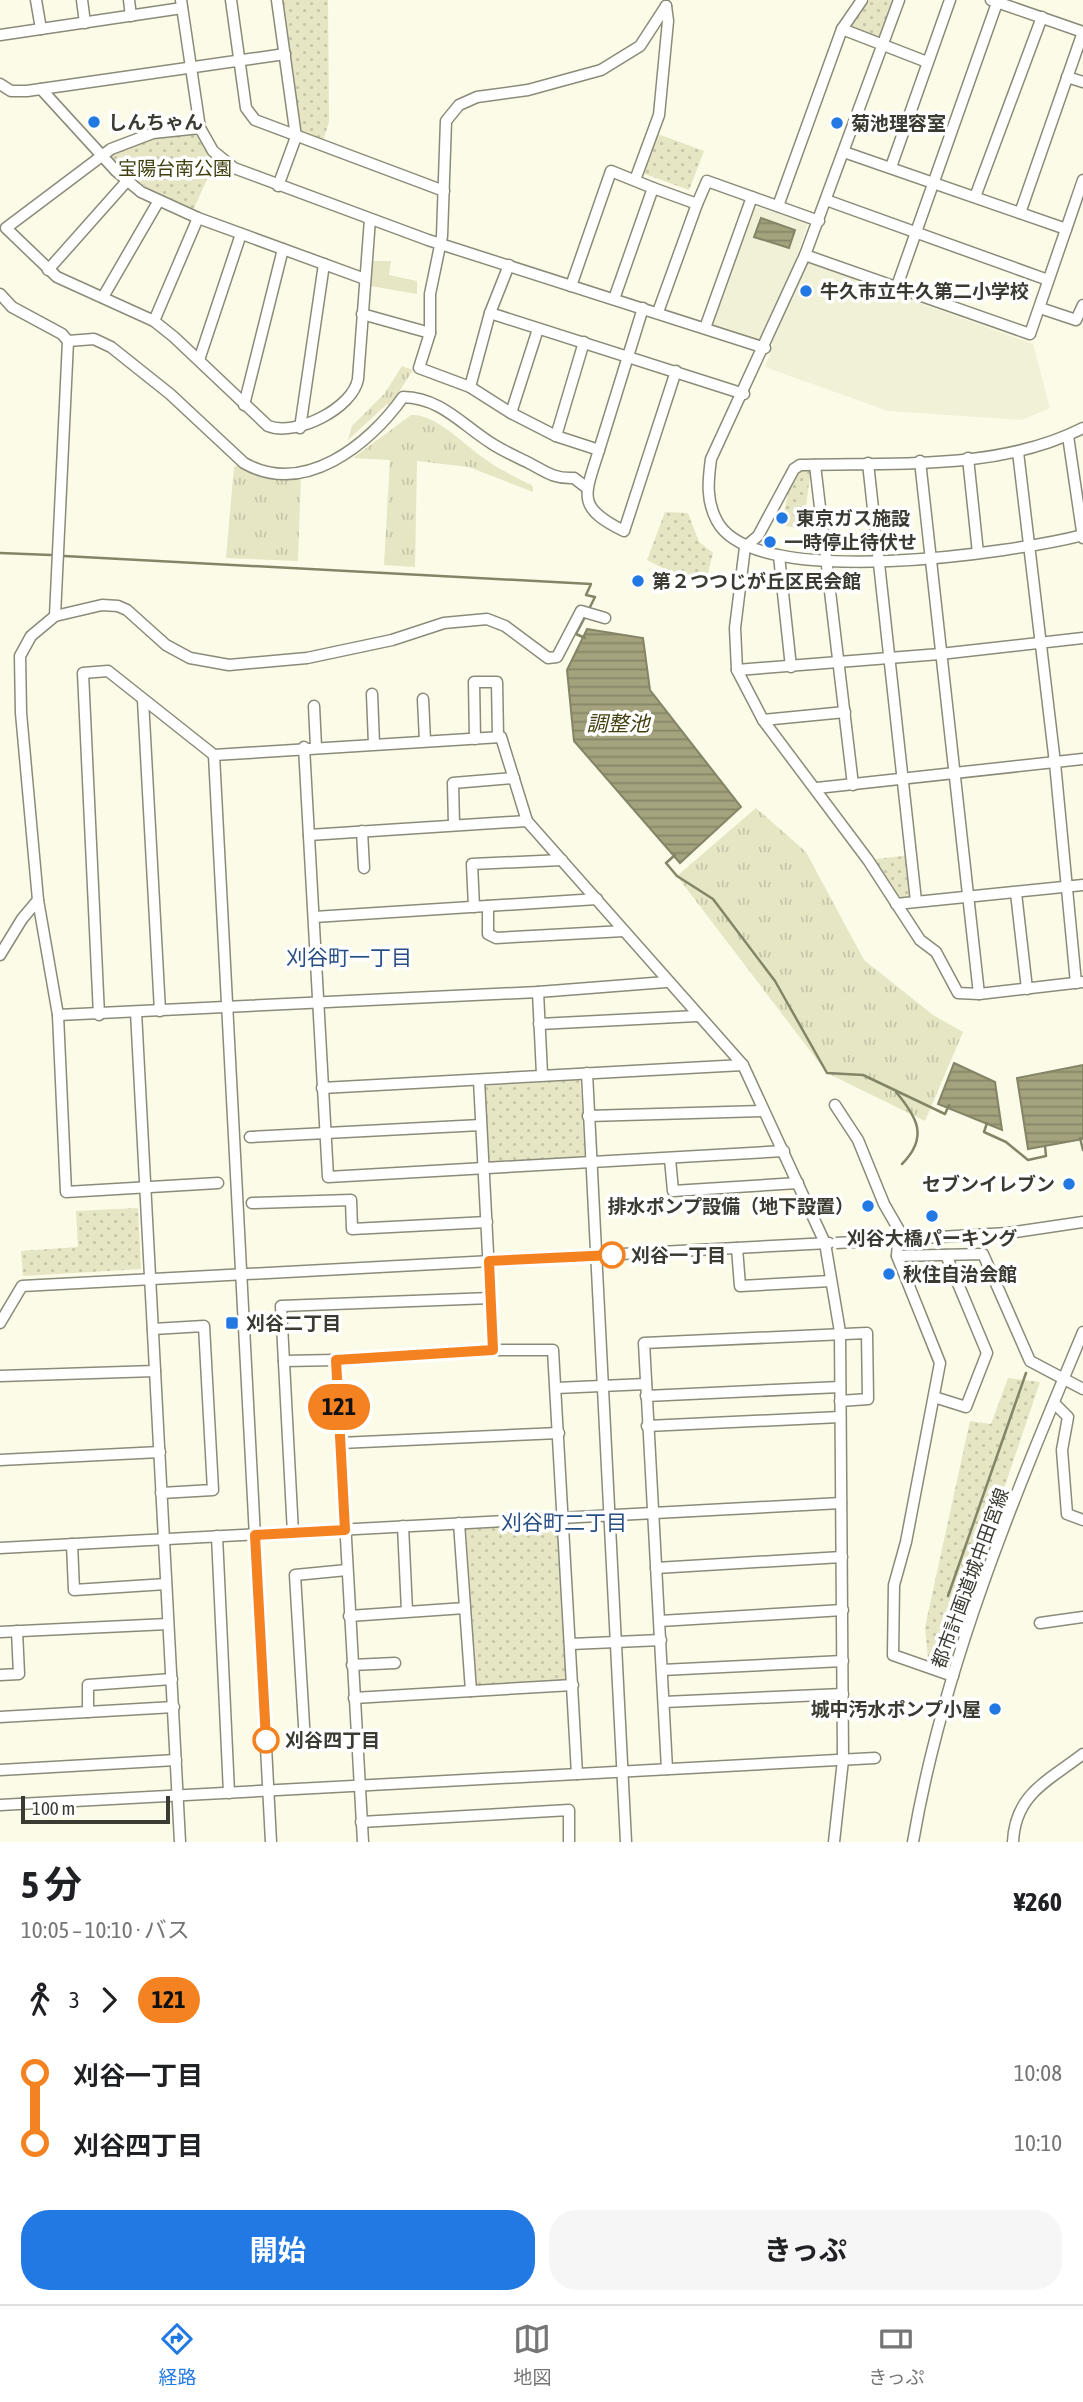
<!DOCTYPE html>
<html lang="ja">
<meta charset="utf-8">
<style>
:root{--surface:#fff;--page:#f6f6f6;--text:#202124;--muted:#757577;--line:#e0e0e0;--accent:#2379e3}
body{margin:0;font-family:"Asap Condensed","Noto Sans JP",sans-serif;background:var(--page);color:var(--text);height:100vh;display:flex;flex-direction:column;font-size:26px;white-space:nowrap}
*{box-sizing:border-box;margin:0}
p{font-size:23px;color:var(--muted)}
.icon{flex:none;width:38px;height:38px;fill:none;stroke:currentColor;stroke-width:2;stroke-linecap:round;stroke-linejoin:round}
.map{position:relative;height:1842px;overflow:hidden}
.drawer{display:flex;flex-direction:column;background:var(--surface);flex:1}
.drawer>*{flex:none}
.badge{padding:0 14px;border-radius:23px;font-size:24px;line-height:46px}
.scale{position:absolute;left:21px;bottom:18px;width:149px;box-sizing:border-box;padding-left:7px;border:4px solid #3b3b33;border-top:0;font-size:19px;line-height:24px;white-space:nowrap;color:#3b3b33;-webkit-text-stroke:5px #fff;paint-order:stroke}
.map>.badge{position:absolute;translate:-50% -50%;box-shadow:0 0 0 4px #fff}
.legs{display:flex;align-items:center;gap:10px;height:77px;padding:0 21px;font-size:23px}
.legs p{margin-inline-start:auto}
.head{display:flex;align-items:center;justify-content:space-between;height:119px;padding:0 21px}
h1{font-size:38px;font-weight:700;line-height:52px}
.cta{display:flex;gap:14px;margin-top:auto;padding:14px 21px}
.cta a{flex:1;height:80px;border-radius:28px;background:var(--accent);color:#fff;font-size:28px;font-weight:700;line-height:80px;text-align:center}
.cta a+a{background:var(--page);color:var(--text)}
ul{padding:0 21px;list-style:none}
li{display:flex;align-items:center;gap:24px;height:70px;font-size:26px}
li i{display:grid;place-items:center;width:10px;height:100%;margin:0 9px;background:currentColor}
li i::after{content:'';width:18px;height:18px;margin:-9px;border:5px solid;border-radius:50%;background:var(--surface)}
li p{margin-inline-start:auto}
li:first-child i{background:linear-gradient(#0000 50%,currentColor 0)}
li:last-child i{background:linear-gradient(currentColor 50%,#0000 0)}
.tabs{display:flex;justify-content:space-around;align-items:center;height:98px;border-top:2px solid var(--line);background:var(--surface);font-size:19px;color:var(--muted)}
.tabs a{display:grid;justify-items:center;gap:4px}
.tabs .active{color:var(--accent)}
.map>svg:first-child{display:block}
</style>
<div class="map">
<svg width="1083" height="1842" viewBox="0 0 1083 1842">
<defs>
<pattern id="grass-tufts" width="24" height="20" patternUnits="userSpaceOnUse" patternTransform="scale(1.75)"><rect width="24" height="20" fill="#e6e5c4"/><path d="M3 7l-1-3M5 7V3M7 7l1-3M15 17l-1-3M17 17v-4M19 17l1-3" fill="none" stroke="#c6c5a9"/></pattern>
<pattern id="park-dots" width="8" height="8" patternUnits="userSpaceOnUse" patternTransform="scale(1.75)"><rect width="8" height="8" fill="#e6e5c4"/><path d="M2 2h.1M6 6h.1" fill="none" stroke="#c6c5a9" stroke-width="1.8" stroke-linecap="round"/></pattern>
<pattern id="water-rules" width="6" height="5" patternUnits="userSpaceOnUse" patternTransform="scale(1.75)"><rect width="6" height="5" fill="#a4a37d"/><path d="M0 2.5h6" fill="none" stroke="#878667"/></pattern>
</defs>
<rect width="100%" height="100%" fill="#fbfbe8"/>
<polygon fill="#f1f1d7" points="754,206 808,223 796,258 1033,344 1050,408 1022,420 888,411 765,367 773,344 712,325"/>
<g fill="url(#grass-tufts)">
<polygon points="402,366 413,370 390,406 387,404 348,440 352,426 385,393"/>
<path d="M411,415c26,-1 53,30 74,44 15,11 32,19 48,27v6l-64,-25 -52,-6 -2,106 -31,-2 6,-105 -37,-2z"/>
<path d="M238,465c21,12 39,16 63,10l-3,86 -72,-3 8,-91z"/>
<polygon points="756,808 806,852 864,960 933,1015 963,1032 925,1121 827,1073 677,876"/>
</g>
<g fill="url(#park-dots)">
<polygon points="282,0 328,0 329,122 323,141 300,133"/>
<polygon points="870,0 894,0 880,35 875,40 850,30 851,19"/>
<polygon points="191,133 196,135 214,163 193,211 156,195 112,159 112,154 152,138"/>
<polygon points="655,133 704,151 689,190 639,172"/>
<polygon points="811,469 803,529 781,525 789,490 800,470"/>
<polygon points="665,512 688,513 699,542 713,553 704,589 647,560"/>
<polygon points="911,855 916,901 896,904 868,860"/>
<polygon points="580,1080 585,1159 488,1165 483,1086"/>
<polygon points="138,1208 141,1269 23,1276 21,1251 78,1247 76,1211"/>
<polygon points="1008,1378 1040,1382 945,1663 928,1658 925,1627 970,1421 991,1424"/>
<polygon points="557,1525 566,1680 477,1686 466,1529"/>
</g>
<polygon fill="#e6e5c4" points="372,261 391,261 389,275 417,281 417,294 371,286"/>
<g fill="url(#water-rules)" stroke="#848467" stroke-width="2">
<polygon points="761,218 795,230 789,248 754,237"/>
<polygon points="587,629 643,638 650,690 741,807 680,863 574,741 567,670"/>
<polygon points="954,1063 995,1082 1002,1130 938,1104"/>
<polygon points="1083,1065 1083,1139 1028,1149 1017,1078"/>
</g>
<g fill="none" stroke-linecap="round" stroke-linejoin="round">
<g stroke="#848467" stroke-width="2.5">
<polyline points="0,553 51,555"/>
<polyline points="64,556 591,584 586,595 595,597 588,611"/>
<polyline points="585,638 576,634 585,617"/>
<polyline points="675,855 666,863 677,876 713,899 775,981 827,1073 863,1075 945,1114 949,1105"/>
<path d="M896,1092c21,25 33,45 6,72"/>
<polyline points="987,1123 984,1132 1006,1142 1028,1160 1046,1156 1045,1146"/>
<polyline points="1080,1138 1083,1150"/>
<polyline points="948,1596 1026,1373"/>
</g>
<defs>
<g id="minor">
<polyline points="36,0 41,29"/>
<polyline points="82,0 85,23"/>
<polyline points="129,0 131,16"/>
<polyline points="181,0 200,128 213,151 234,168 428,240 765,348"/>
<polyline points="231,0 246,108 255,120 444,191"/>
<polyline points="277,0 296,137 278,186"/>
<path d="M899,0l-94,255 -94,204c-3,22 -5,42 6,62 37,71 300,31 366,14"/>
<polyline points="991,0 1083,32 1020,213"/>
<path d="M666,6l-26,40 -39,24 -73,20 -51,7 -18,8 -13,16 -4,115 -12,58v39l-11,35 51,19 41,26 45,23 43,14c-14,45 -24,57 25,81l52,-160"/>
<polyline points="842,29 862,0"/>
<polyline points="0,35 182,8"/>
<polyline points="1067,77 1083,82"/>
<polyline points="0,84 11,91 27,91 285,54"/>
<polyline points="41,89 116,171 141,192 198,218 365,279"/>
<path d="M200,128l-47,5 -42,16 -105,79 51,49 97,44 20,16 94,89c28,11 85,-18 90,-47l12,-160"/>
<polyline points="844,152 1066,229"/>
<polyline points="891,167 950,0"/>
<polyline points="635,180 659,115 668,21 666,6"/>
<polyline points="975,197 1042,17"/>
<polyline points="826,200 1048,280"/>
<polyline points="778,206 842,29 927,62"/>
<polyline points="805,255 1030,334 1083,180"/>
<polyline points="48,270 127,181"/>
<polyline points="571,286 611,171 653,188"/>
<polyline points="897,286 998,0"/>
<polyline points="0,294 12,307 62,334 68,341 55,616"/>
<polyline points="103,297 158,202"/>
<polyline points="614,299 653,188 697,204 707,181 819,221"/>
<polyline points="1040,308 1076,320 1083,305"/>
<polyline points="658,312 697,204"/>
<polyline points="490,313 744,394"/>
<polyline points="362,314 430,333"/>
<polyline points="154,321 198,218"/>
<polyline points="705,328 752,197"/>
<path d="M68,341l26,-2 17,8 59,47 74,69c60,34 125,-18 159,-66 38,1 58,27 88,46 12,8 26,14 38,20 17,9 25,16 45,15l13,10"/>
<polyline points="199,360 241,234"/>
<polyline points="470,387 490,313 509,265"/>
<polyline points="244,405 283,249"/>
<polyline points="511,413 538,329"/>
<polyline points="300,428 324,264"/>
<path d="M1083,428c-84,43 -191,34 -283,37l-6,4 -36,67 -13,11 -10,81 2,42 26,50 105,140 52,80 16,12 22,41 21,1 104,-12"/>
<polyline points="556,436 584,342"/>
<polyline points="1068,436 1083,538"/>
<polyline points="599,450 643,308"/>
<polyline points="1018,452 1055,763 1076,983"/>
<polyline points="968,458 978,553"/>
<polyline points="920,461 979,994"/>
<polyline points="868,463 916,901"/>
<polyline points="815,465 853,785"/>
<polyline points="779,556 791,667"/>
<polyline points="737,670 940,654 1083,638"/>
<polyline points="372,694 374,744"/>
<polyline points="423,699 425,741"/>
<polyline points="143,700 160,1011"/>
<polyline points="314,706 316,747"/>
<polyline points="763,720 845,712"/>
<polyline points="475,739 474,682 497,682 498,737"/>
<polyline points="304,747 328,1177 784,1151"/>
<polyline points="214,755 271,1842"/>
<polyline points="817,788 1083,759"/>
<polyline points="454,825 453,783 514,778"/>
<polyline points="362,831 364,868"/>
<polyline points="309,835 527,821"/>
<polyline points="1016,893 1027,989"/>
<polyline points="896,904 1083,885"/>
<polyline points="488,906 488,934 496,938 624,931"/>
<polyline points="474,907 472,864 562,860"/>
<polyline points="314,917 597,899"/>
<polyline points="0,955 22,919 38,900"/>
<polyline points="538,992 542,1074"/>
<polyline points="136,1012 180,1842"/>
<polyline points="58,1015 538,992 666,982"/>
<polyline points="99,1015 83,673 108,671 214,755 501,737 527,821 743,1065 825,1243 840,1332 843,1760 834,1842"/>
<polyline points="539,1024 697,1016"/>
<polyline points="587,1073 626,1842"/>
<polyline points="479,1080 493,1350"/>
<polyline points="322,1088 743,1065"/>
<polyline points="835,1105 858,1140 884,1204 899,1230 897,1256"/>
<polyline points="588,1116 762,1111"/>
<polyline points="250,1137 481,1125"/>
<polyline points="670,1159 673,1191 798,1183"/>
<polyline points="218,1183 66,1192 58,1015 38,900 21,713 20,656 31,636 55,616 102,605 118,606 127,610 166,645 190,658 229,665 307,658 392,640 444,623 487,619 505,626 548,658 557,657 581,611 605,618"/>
<polyline points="252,1203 351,1200 352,1229 487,1222"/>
<polyline points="1008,1233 1083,1222"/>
<polyline points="737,1248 740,1286 831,1281"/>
<polyline points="0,1323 22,1286 829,1243"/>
<polyline points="153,1329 204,1326 213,1490 161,1493"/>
<polyline points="284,1361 336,1360"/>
<polyline points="0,1376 155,1371"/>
<polyline points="556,1388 646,1384"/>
<polyline points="646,1396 840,1387"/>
<polyline points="934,1397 966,1407 987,1353 946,1255"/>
<polyline points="1054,1403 1068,1417 1062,1450 1067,1514 1083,1520"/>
<polyline points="647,1426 840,1417"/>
<polyline points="340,1443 559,1433"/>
<polyline points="0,1460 160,1452"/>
<polyline points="459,1523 471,1691"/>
<polyline points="403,1526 407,1611"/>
<polyline points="293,1533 281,1306 491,1298"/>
<polyline points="217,1536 229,1793"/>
<polyline points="72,1544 74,1590 166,1584"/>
<polyline points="0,1548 841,1503"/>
<polyline points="656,1568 842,1557"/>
<polyline points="347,1570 295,1575 305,1742 356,1738"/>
<polyline points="349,1616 465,1608"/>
<polyline points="660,1621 843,1610"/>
<polyline points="1040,1623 1083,1617"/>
<polyline points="0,1632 168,1624"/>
<polyline points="571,1644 661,1640"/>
<polyline points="352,1665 395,1663"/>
<polyline points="662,1670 843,1661"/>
<polyline points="0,1675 19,1674 17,1631"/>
<polyline points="953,1676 893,1655 894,1585 906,1542 940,1363 897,1256 983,1254 1030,1361 1083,1389"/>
<polyline points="354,1698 573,1685"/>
<polyline points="664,1702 843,1694"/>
<polyline points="88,1712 88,1685 172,1679"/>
<polyline points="0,1717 174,1707"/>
<polyline points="667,1769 644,1343 867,1333 868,1399 840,1401"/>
<polyline points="0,1770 176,1760"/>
<polyline points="0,1805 875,1758"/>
<polyline points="361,1822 569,1810 569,1842"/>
<polyline points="363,1842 336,1360 493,1350 553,1350 577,1774"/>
<path d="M913,1842c30,-176 101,-345 170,-510"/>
<path d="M1013,1842c2,-48 35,-61 70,-88"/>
</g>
</defs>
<use href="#minor" stroke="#8b8b7a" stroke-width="13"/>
<use href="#minor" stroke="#fff" stroke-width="10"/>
<defs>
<polyline id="minor-bridge" points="836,1243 1008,1233"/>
</defs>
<use href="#minor-bridge" stroke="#8b8b7a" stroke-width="13" stroke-linecap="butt"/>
<use href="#minor-bridge" stroke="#fff" stroke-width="10"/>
</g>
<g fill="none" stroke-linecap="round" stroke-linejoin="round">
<defs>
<polyline id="line-1" points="266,1740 255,1535 345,1530 336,1360 493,1350 489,1261 612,1255"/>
</defs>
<use href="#line-1" stroke="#fff" stroke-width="16"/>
<use href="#line-1" stroke="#f58220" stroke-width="10"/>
</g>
<g fill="#2379e3" stroke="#fff" stroke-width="2.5">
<circle cx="94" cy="122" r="7"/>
<circle cx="837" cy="123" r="7"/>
<circle cx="806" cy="291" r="7"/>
<circle cx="782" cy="518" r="7"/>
<circle cx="770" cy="542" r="7"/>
<circle cx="638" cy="581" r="7"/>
<circle cx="1069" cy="1184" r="7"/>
<circle cx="868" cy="1206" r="7"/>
<circle cx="932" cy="1216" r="7"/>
<circle cx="889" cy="1274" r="7"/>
<rect x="225" y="1316" width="14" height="14" rx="3.5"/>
<circle cx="995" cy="1709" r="7"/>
</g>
<g fill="#fff" stroke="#f58220" stroke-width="3.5">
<circle cx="612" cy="1255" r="12"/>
<circle cx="266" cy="1740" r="12"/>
</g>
<g text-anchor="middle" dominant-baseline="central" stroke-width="7" stroke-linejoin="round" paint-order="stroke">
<g font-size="19" font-weight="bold" fill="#3b3b33" stroke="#fff" text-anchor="start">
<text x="108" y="122">しんちゃん</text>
<text x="851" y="123">菊池理容室</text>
<text x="820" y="291">牛久市立牛久第二小学校</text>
<text x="796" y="518">東京ガス施設</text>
<text x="784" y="542">一時停止待伏せ</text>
<text x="652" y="581">第２つつじが丘区民会館</text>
<text x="1055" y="1184" text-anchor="end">セブンイレブン</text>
<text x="854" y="1206" text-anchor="end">排水ポンプ設備（地下設置）</text>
<text x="932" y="1238" text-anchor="middle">刈谷大橋パーキング</text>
<text x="903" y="1274">秋住自治会館</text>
<text x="246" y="1323">刈谷二丁目</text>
<text x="981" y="1709" text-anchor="end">城中汚水ポンプ小屋</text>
</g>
<g font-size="19" fill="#413f0f" stroke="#fff">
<text x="175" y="168">宝陽台南公園</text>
</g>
<g font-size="19" font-weight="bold" fill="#3b3b33" stroke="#fff" text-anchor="start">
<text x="631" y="1255">刈谷一丁目</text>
<text x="285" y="1740">刈谷四丁目</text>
</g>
<g font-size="19" fill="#3b3b33" stroke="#fff">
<text transform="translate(970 1578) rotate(-70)">都市計画道城中田宮線</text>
</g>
<g font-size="21" font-style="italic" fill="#444212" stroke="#fff">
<text x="618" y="723">調整池</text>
</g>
<g font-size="21" fill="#274f84" stroke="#fff">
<text x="349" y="957">刈谷町一丁目</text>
<text x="564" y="1522">刈谷町二丁目</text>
</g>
</g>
</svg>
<div class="scale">100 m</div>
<b class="badge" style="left:339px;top:1407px;background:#f58220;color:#111">121</b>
</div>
<section class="drawer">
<div class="head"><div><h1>5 分</h1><p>10:05 – 10:10 · バス</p></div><b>¥260</b></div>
<div class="legs"><svg class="icon" aria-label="walk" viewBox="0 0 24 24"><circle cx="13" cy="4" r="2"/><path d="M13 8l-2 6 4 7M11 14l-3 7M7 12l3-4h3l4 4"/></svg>3<svg class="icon" aria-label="forward" viewBox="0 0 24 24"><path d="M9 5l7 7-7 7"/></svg><b class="badge" style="background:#f58220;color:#111">121</b></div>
<ul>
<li><i style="color:#f58220"></i><b>刈谷一丁目</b><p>10:08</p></li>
<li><i style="color:#f58220"></i><b>刈谷四丁目</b><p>10:10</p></li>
</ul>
<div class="cta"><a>開始</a><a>きっぷ</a></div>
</section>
<nav class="tabs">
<a class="active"><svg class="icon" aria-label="directions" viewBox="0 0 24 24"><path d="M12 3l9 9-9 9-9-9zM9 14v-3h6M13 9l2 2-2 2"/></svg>経路</a>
<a><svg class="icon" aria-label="map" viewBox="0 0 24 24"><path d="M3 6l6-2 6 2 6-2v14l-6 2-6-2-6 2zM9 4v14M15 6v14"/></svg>地図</a>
<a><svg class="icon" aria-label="tickets" viewBox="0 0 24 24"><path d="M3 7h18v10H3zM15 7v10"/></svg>きっぷ</a>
</nav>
